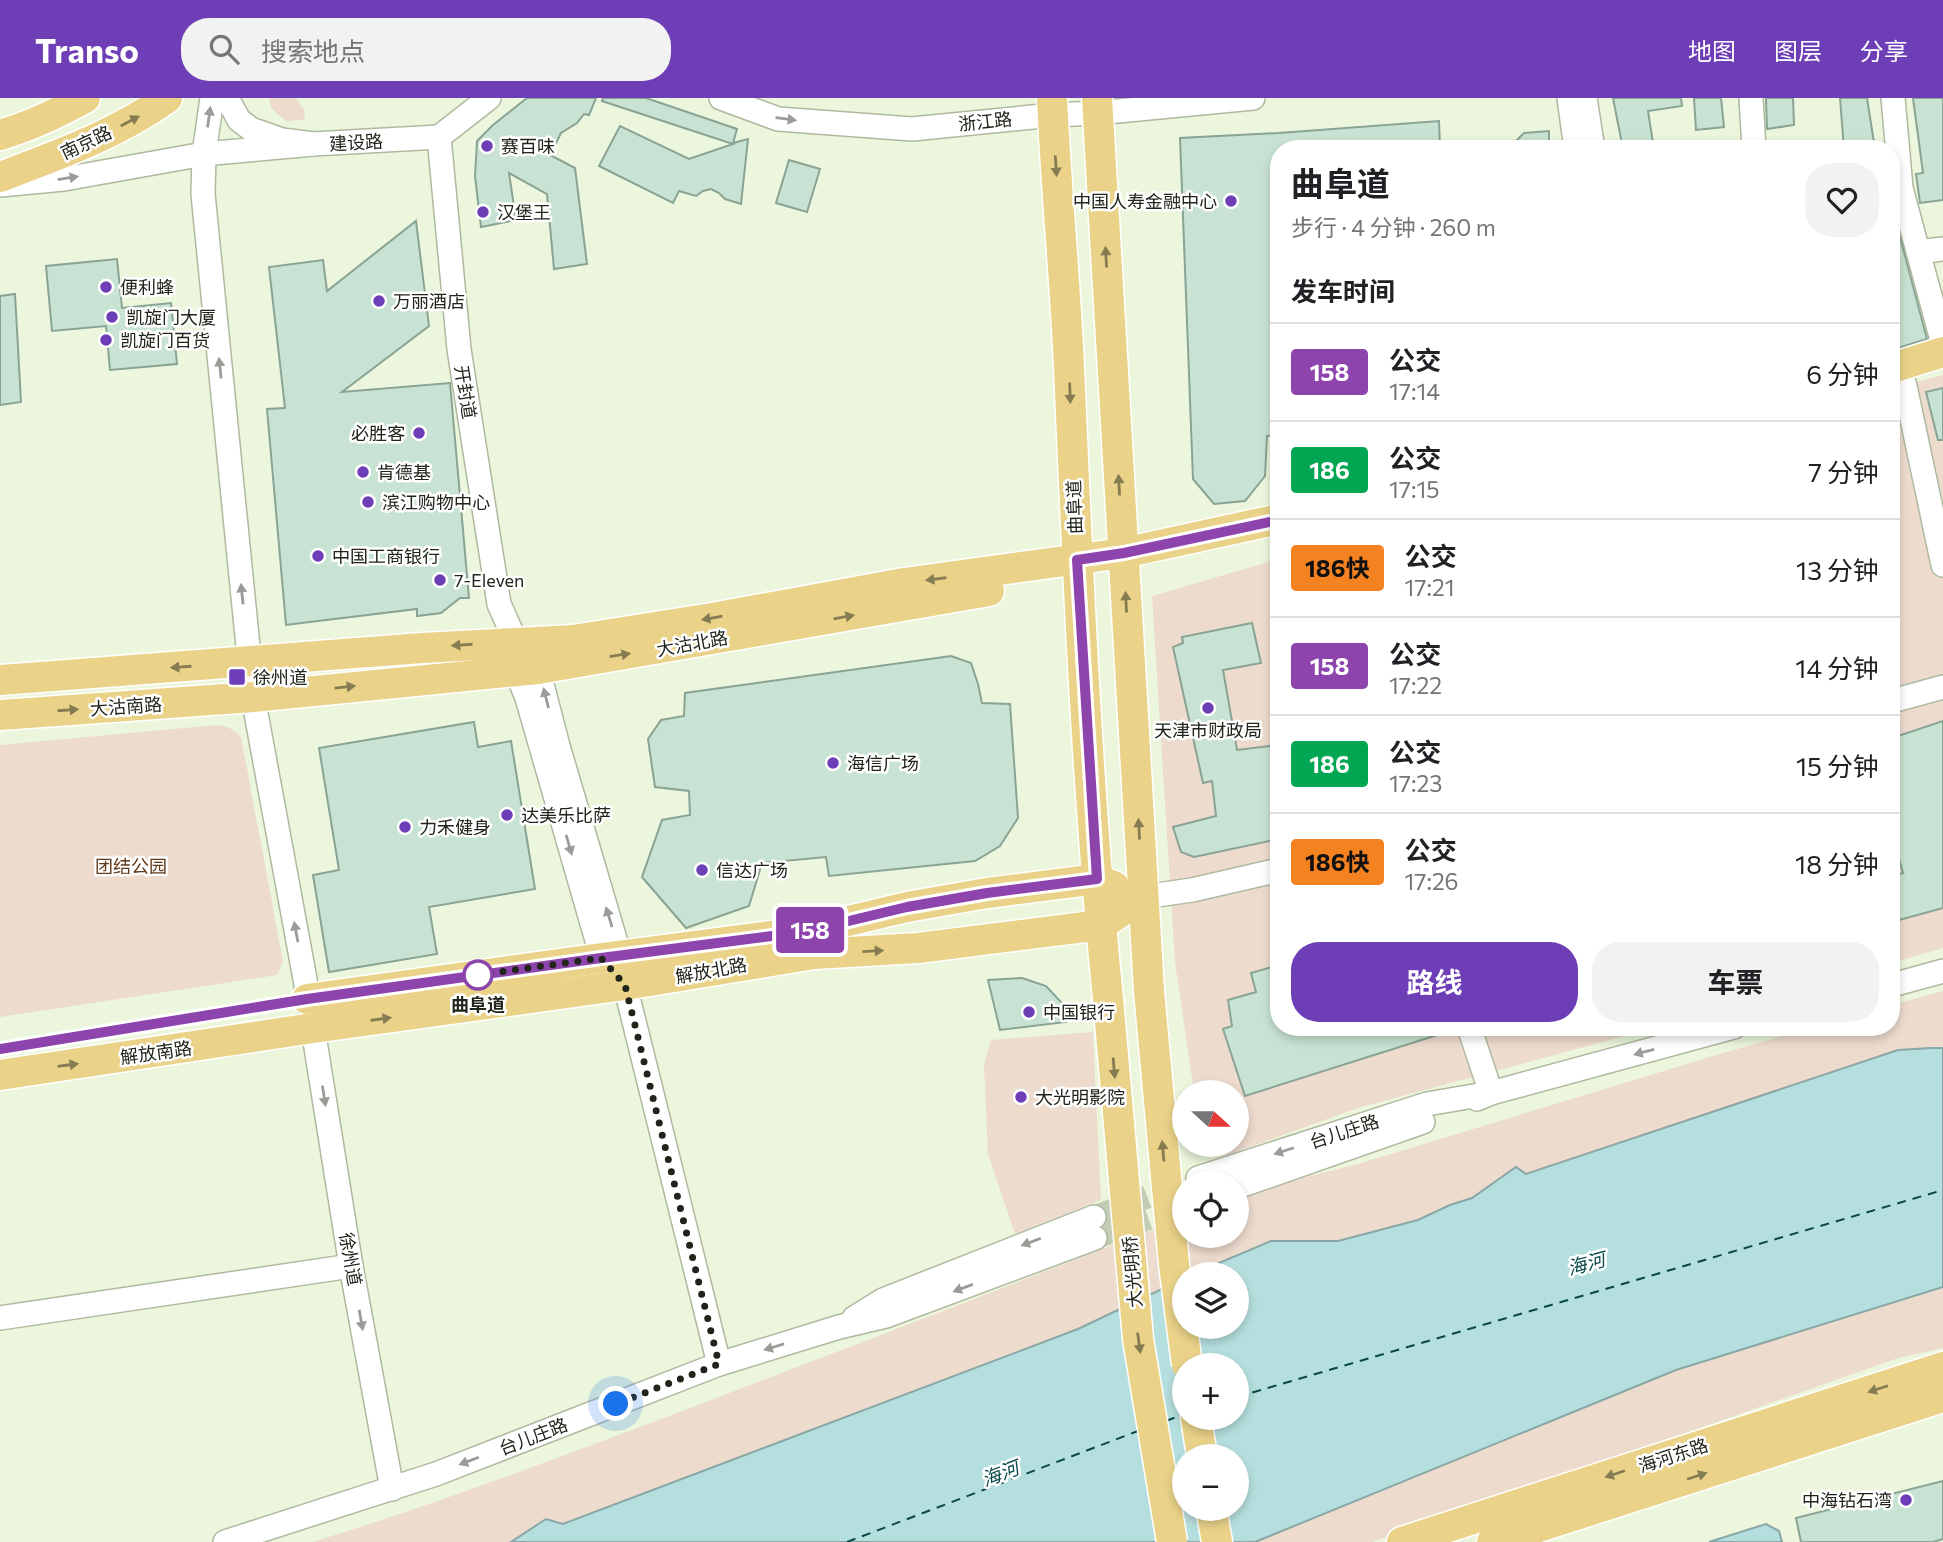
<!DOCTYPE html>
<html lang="zh">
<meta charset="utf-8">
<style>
:root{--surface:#fff;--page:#f2f2f2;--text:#202124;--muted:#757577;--line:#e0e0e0;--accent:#6d3eb6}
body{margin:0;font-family:Commissioner,"Noto Sans SC",sans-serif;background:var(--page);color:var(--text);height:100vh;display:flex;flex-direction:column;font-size:26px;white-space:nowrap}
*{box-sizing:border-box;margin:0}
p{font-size:23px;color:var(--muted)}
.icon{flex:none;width:38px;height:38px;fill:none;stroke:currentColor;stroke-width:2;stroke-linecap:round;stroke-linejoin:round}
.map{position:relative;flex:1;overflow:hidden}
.side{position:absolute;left:1270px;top:42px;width:630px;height:896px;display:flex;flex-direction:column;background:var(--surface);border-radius:28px;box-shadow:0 4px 10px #0003}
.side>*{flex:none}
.badge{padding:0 14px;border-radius:5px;font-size:24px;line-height:46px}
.needle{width:46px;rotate:111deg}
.buttons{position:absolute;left:1172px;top:982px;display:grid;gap:14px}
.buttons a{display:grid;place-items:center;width:77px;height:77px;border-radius:50%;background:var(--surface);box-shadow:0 4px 10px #0003;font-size:35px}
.you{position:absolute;width:35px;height:35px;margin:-18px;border:5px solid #fff;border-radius:50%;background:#1a73e8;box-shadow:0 0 0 10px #1a73e833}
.map>.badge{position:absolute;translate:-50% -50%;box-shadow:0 0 0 4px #fff}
h2{padding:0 21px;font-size:26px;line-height:63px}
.round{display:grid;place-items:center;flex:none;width:74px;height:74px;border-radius:28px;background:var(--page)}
.headline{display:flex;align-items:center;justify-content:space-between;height:119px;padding:0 21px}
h1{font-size:33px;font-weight:700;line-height:52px}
.primary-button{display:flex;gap:14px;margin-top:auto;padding:14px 21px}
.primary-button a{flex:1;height:80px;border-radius:28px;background:var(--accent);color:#fff;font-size:28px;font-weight:700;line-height:80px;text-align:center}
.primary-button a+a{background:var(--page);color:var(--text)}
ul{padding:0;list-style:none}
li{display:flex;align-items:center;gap:21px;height:98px;padding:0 21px;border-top:2px solid var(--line)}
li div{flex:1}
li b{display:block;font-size:26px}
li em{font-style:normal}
li .badge{min-width:77px;font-weight:700;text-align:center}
header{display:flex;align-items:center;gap:42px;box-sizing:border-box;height:98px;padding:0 35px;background:var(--accent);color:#fff}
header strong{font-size:33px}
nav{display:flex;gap:38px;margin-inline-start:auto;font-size:24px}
.search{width:490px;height:63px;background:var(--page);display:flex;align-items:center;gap:18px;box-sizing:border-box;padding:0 24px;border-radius:28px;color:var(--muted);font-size:26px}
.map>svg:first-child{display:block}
</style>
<header>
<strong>Transo</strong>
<div class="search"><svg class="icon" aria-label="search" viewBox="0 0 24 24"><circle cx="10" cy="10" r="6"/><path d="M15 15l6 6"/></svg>搜索地点</div>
<nav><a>地图</a><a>图层</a><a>分享</a></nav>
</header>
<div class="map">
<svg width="1943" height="1444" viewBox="0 0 1943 1444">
<rect width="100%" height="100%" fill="#ebf6dc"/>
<g fill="#eddbce" fill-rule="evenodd">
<polygon points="269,0 296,0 304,12 305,22 286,23 271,10"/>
<polygon points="1943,277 1943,850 1892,865 1892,290"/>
<polygon points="1279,461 1279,929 1658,929 1358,1010 1228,1057 1205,1047 1237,1046 1237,994 1194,994 1175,864 1152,498"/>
<path d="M217,627c11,1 16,4 24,12l42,224 -6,14 -277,42v-272z"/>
<path d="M1943,893v357l-45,10 -376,133 -150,51h-1059c133,-41 263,-91 393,-140 160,-61 320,-123 479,-185v19h52v-40l17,-6 104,-26 355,-108 101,-29h78v-22zM1185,1176h52v52h-52zM1185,1267h52v53h-52zM1185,1358h52v52h-52z"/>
<polygon points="1093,934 1101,1102 1015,1136 988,1056 984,967 991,942"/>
</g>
<g fill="#b5dfde" stroke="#89a7a4" stroke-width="2" fill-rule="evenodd">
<path d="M1931,950h12v239l-267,83 -421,172h-744l35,-23 17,5 515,-195 107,-51v48h52v-52h-44l78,-33h67l80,-21 32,-15 22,-7 44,-31 10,7 372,-124zM1185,1267h52v53h-52zM1185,1358h52v52h-52z"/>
<polygon points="1766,1426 1779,1433 1782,1444 1709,1444"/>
</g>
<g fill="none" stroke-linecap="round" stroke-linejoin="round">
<g stroke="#094848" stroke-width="2" stroke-dasharray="9 7" stroke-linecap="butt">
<polyline points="1237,1299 1943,1092"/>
<polyline points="1166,1323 1184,1316"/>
<polyline points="847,1444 1138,1333"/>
</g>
</g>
<g fill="#c8e3d3" stroke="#89a394" stroke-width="2">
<polygon points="527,0 596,0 589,17 584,16 577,25 561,35 550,57 575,70 587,166 554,171 547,96 509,75 516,122 481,129 475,78 477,43 493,27"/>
<polygon points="603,0 646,0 737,31 733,45 748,41 741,106 725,101 719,95 711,91 703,93 696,98 679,93 673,105 599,68 620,28 689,61 733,46 602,3"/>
<polygon points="1613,0 1681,0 1682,8 1648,13 1654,51 1623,51"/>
<polygon points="1694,0 1721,0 1724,29 1696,32"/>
<polygon points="1766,0 1793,0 1794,27 1767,31"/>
<polygon points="1840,0 1867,0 1875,51 1844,51"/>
<polygon points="1913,0 1943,0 1943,102 1920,105 1916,76 1923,75"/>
<polygon points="1439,23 1440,51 1279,51 1279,337 1267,338 1265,378 1245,403 1214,406 1193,381 1180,40 1279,35"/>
<polygon points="1549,33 1549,51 1508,51 1524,35"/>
<polygon points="789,62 820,71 807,114 776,105"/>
<polygon points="1892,109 1927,241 1892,252"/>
<polygon points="416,123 429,228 342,294 450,285 469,500 460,500 441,515 417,518 417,511 286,527 267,311 285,310 269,169 323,162 327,193"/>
<polygon points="117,161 122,210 171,205 177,266 110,272 106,228 52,233 46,168"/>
<polygon points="15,196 21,304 0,307 0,198"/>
<polygon points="1943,290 1943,342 1938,342 1926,294"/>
<polygon points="1252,525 1261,565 1223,572 1237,652 1279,647 1279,741 1194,759 1181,754 1173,729 1216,718 1212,683 1203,685 1173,549 1183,545 1182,539"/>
<polygon points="951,558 971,565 978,586 982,605 1010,606 1018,720 1000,748 975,763 829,778 826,759 762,765 749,808 686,830 642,779 662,722 690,717 689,693 655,689 648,641 661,622 684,618 685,595"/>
<polygon points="1943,623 1943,810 1892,824 1892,778 1903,775 1892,736 1892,640"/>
<polygon points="474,624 478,649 511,643 535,791 429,809 437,856 329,874 313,777 339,772 319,650"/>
<polygon points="1279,867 1279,929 1452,929 1453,932 1245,998 1223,931 1232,928 1228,902 1256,894 1251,875"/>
<polygon points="1022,880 1046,888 1061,904 1066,924 1000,932 988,882"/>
<polygon points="1943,1383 1943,1441 1933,1444 1801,1444 1796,1420"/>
</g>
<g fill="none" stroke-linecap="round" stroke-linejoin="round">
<g stroke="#c3ccb5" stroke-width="23" stroke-dasharray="23 11" stroke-linecap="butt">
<polyline points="1094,1119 1185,1085"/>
<polyline points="1095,1140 1185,1107"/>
</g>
<defs>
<g id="minor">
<polyline points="212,0 204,56 203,96 253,599 305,881 351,1168 392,1391"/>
<polyline points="227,0 239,22 251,31 282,42 313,46 439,39 489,0"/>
<polyline points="721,0 778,21 912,31 1053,17 1097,15 1253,0"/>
<polyline points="1569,0 1576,51"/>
<polyline points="1585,0 1593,51"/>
<polyline points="1751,0 1754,51"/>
<polyline points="1893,0 1901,90 1943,246"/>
<polyline points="439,39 459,251 499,506 516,544"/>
<polyline points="0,87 64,81 204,56 313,46"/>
<polyline points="1918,154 1943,151"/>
<polyline points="1899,268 1905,288 1943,467"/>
<polyline points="516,560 516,573 527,600 602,860 611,870"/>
<polyline points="530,560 538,571 558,648 620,858 625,887 719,1266"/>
<polyline points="1892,603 1943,589"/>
<polyline points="1143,799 1192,792 1279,772"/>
<polyline points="1892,887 1943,873"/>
<polyline points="1469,929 1491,995 1477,1001"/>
<polyline points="1198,1080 1427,1006 1491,995 1734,929"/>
<polyline points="1237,1089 1423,1024"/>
<polyline points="0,1220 351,1168"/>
<polyline points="854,1220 883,1202 1094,1119"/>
<polyline points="225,1444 436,1376 719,1266 839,1229 886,1218 1095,1140"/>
</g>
<g id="major">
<path d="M1052,0c4,90 13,179 17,269 9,211 18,422 39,632"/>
<polyline points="1097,0 1149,893"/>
<path d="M0,37c31,-9 58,-22 85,-37"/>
<path d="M0,79c58,-22 117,-43 167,-79"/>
<polyline points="1892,270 1943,254"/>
<polyline points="0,582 422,550 573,542 712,520 904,485 1123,455 1279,421"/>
<polyline points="0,617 253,599 538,571 989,493"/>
<polyline points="307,901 602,860 802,834 907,809 987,795 1097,781 1114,788"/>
<polyline points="0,977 313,930 625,887 814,856 918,850 1101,827 1143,799"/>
<polyline points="1196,1320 1202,1358"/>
<polyline points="1211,1410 1217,1444"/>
<polyline points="1402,1444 1943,1269"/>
<polyline points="1492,1444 1943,1299"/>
</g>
</defs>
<use href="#minor" stroke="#aeb9a0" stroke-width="26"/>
<use href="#major" stroke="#fff" stroke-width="33"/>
<use href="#minor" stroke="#fff" stroke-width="23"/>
<use href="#major" stroke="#ead389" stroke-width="30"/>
<defs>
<g id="major-bridge">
<polyline points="1149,893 1174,1166 1187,1267"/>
<polyline points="1108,901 1138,1241 1172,1444"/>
</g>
</defs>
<use href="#major-bridge" stroke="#fff" stroke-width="33" stroke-linecap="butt"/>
<use href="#major-bridge" stroke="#ead389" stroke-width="30"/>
</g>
<defs><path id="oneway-solid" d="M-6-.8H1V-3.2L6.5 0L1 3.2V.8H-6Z" transform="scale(1.75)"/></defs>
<g fill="#9b9c98">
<use href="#oneway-solid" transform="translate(209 19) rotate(-82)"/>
<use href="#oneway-solid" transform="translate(786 21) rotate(7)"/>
<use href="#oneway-solid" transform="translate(68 80) rotate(-9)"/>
<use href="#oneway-solid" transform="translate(220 270) rotate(-96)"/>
<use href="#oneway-solid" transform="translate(242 496) rotate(-96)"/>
<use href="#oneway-solid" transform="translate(546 600) rotate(-104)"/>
<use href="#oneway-solid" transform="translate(569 747) rotate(74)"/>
<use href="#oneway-solid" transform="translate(609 819) rotate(-107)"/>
<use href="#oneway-solid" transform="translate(296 834) rotate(-101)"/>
<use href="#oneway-solid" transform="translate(1644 954) rotate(165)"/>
<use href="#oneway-solid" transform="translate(324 998) rotate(81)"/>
<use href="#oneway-solid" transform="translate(1284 1053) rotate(162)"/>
<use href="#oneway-solid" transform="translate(1031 1144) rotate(159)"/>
<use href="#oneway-solid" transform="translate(963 1190) rotate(160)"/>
<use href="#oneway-solid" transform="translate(361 1222) rotate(80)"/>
<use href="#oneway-solid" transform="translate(774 1249) rotate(163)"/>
<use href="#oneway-solid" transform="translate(469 1363) rotate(159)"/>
</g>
<g fill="#867c52">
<use href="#oneway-solid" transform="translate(130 23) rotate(-28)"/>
<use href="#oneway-solid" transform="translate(1056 68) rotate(86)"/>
<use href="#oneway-solid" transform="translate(1106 159) rotate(-93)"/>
<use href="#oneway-solid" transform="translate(1070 295) rotate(88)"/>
<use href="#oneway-solid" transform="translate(1119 387) rotate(-93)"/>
<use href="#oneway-solid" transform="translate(936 481) rotate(172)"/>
<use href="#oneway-solid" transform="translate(1126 504) rotate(-93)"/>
<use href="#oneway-solid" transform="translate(844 519) rotate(-10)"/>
<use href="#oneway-solid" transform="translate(712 520) rotate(170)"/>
<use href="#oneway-solid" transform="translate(462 547) rotate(176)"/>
<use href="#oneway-solid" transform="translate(620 557) rotate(-9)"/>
<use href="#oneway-solid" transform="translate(181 569) rotate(176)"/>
<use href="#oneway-solid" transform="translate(345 589) rotate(-6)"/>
<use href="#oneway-solid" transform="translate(68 612) rotate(-4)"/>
<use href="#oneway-solid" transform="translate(1139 731) rotate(-93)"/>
<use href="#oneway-solid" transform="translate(873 853) rotate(-3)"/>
<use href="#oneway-solid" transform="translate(381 921) rotate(-8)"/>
<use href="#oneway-solid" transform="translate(68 967) rotate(-8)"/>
<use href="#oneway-solid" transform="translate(1114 970) rotate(85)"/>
<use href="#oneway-solid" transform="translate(1163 1053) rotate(-95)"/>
<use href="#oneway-solid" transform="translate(1139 1245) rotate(82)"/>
<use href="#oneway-solid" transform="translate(1878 1291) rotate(162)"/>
<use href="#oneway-solid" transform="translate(1615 1376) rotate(162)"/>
<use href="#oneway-solid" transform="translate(1697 1378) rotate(-18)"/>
</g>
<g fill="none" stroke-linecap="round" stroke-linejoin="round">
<defs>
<polyline id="line" points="0,951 307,901 601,860 803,834 907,809 987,795 1097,781 1077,462 1124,455 1279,422"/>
</defs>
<use href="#line" stroke="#fff" stroke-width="16"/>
<use href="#line" stroke="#8e44ad" stroke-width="10"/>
<polyline stroke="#21241b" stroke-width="7" stroke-dasharray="0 12.6" points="478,877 601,860 625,887 719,1266 616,1306"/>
</g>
<g fill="#6d3eb6" stroke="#fff" stroke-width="2.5">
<circle cx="487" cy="48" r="7"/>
<circle cx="1231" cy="103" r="7"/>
<circle cx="483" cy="114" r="7"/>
<circle cx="106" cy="189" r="7"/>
<circle cx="379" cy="203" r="7"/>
<circle cx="112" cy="219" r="7"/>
<circle cx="106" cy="242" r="7"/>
<circle cx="419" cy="335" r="7"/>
<circle cx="363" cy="374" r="7"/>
<circle cx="368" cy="404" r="7"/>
<circle cx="318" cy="458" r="7"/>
<circle cx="440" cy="482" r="7"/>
<rect x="228" y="570" width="18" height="18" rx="3.5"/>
<circle cx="1208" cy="610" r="7"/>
<circle cx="833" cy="665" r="7"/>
<circle cx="507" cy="717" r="7"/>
<circle cx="405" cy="729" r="7"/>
<circle cx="702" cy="772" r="7"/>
<circle cx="1029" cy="914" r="7"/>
<circle cx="1021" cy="999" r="7"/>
<circle cx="1906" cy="1402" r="7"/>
</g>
<circle fill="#fff" stroke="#8e44ad" stroke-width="3.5" cx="478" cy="877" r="14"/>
<g text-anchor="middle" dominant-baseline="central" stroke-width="5" stroke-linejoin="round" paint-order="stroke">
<g font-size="18" fill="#21241b" stroke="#fff">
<text transform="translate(985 23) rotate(-6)">浙江路</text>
<text transform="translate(86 44) rotate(-25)">南京路</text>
<text transform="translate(356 44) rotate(-3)">建设路</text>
<text transform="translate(466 294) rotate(81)">开封道</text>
<text transform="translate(1074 409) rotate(-92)">曲阜道</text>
<text transform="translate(692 545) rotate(-10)">大沽北路</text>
<text transform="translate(126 608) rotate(-4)">大沽南路</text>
<text transform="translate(711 872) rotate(-10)">解放北路</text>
<text transform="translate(156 954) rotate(-8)">解放南路</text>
<text transform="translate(1344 1033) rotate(-18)">台儿庄路</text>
<text transform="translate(351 1161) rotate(80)">徐州道</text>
<text transform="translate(1132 1174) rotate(-95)">大光明桥</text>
<text transform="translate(533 1338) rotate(-21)">台儿庄路</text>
<text transform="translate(1673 1357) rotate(-18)">海河东路</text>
</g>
<g font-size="18" fill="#21241b" stroke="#fff" text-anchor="start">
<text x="501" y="48">赛百味</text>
<text x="1217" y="103" text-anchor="end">中国人寿金融中心</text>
<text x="497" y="114">汉堡王</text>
<text x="120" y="189">便利蜂</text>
<text x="393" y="203">万丽酒店</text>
<text x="126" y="219">凯旋门大厦</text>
<text x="120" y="242">凯旋门百货</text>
<text x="405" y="335" text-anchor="end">必胜客</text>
<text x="377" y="374">肯德基</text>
<text x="382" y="404">滨江购物中心</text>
<text x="332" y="458">中国工商银行</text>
<text x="454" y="482">7-Eleven</text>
<text x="253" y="579">徐州道</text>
<text x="1208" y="632" text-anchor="middle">天津市财政局</text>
<text x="847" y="665">海信广场</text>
<text x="521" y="717">达美乐比萨</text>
<text x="419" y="729">力禾健身</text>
<text x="716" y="772">信达广场</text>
<text x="1043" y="914">中国银行</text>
<text x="1035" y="999">大光明影院</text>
<text x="1892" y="1402" text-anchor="end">中海钻石湾</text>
</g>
<g font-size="18" fill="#623919" stroke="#fff">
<text x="131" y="768">团结公园</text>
</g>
<g font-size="18" font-weight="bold" fill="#21241b" stroke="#fff">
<text x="478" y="906">曲阜道</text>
</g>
<g font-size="19" font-style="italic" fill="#094848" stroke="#fff">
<text transform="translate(1586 1165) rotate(-15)">海河</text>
<text transform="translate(1000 1375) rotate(-21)">海河</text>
</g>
</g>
</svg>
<div class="buttons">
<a><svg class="needle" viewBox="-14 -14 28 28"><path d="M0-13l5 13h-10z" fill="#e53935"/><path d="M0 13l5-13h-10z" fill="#757577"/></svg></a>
<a><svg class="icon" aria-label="locate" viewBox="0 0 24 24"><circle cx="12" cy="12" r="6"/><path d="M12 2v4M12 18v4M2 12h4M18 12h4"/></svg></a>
<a><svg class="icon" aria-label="layers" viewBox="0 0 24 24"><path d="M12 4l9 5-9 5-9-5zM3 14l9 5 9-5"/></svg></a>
<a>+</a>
<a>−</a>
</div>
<div class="you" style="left:616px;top:1306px"></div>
<b class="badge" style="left:810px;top:832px;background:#8e44ad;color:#fff">158</b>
<section class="side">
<div class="headline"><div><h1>曲阜道</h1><p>步行 · 4 分钟 · 260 m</p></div><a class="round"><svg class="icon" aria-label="heart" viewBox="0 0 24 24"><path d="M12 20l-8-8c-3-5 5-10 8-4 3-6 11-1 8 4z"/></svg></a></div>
<h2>发车时间</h2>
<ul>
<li><span class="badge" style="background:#8e44ad;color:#fff">158</span><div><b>公交</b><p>17:14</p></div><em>6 分钟</em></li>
<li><span class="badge" style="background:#00a651;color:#fff">186</span><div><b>公交</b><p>17:15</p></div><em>7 分钟</em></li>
<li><span class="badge" style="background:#f58220;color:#111">186快</span><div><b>公交</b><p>17:21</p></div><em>13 分钟</em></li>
<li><span class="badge" style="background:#8e44ad;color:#fff">158</span><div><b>公交</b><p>17:22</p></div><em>14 分钟</em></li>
<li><span class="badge" style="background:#00a651;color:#fff">186</span><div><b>公交</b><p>17:23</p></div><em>15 分钟</em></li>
<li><span class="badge" style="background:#f58220;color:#111">186快</span><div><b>公交</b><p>17:26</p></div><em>18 分钟</em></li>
</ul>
<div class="primary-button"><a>路线</a><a>车票</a></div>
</section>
</div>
